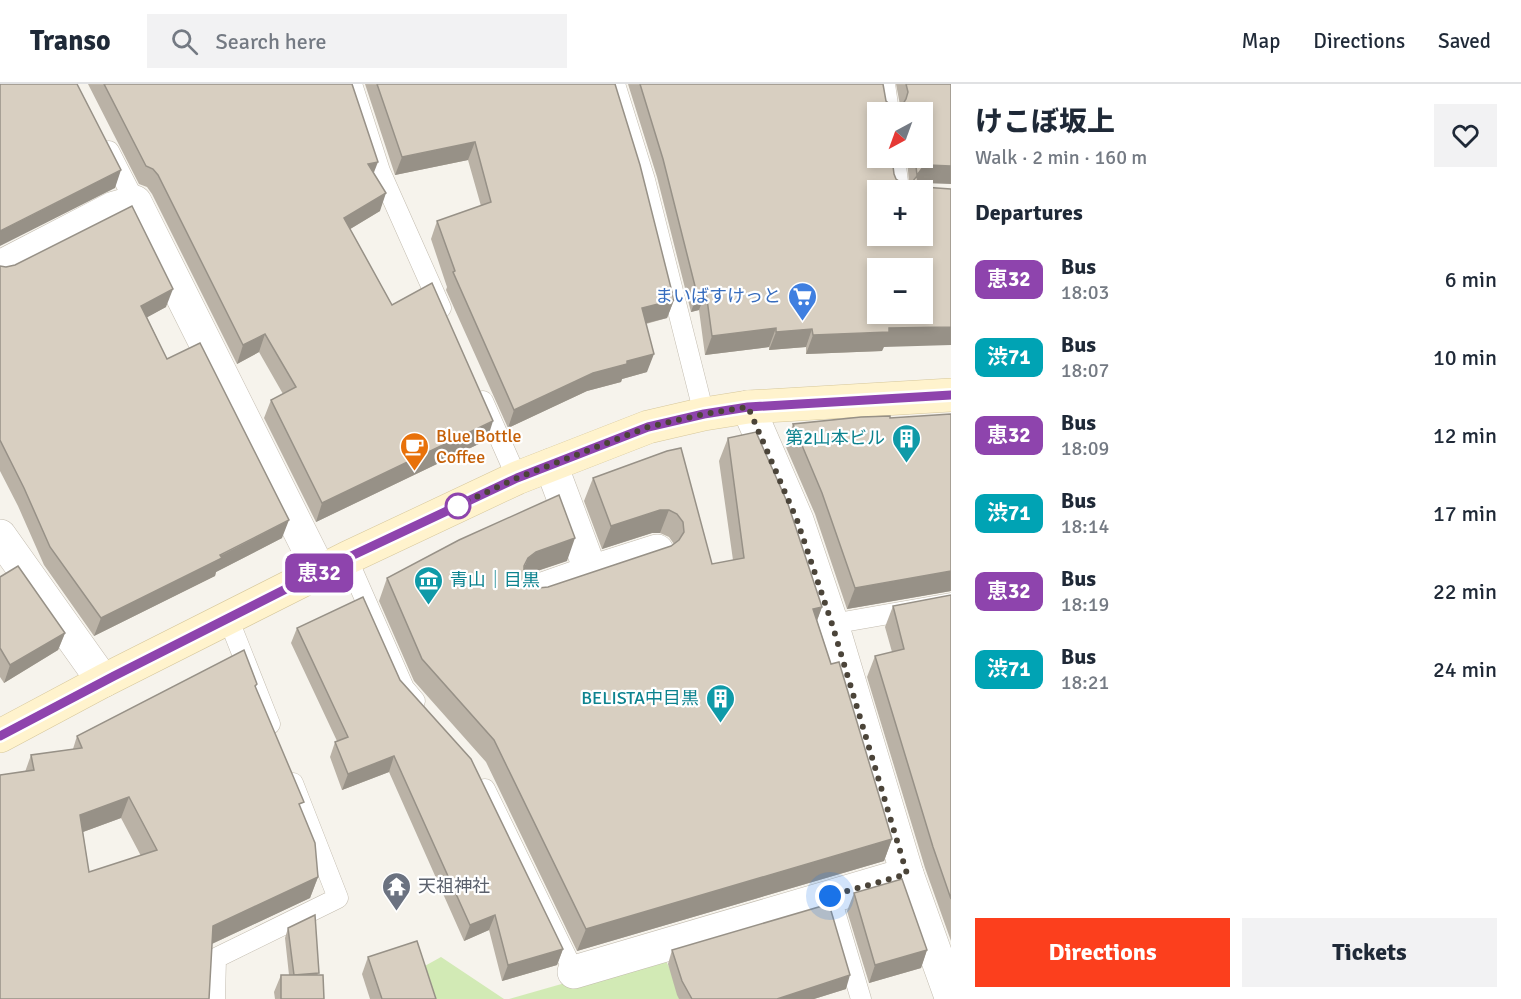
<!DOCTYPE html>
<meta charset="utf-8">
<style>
:root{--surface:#fff;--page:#f2f2f3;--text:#1f2937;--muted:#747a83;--line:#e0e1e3;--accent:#fc3f1d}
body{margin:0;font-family:Signika,"Noto Sans JP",sans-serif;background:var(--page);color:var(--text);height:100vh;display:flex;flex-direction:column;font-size:22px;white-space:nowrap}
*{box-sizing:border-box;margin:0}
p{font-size:20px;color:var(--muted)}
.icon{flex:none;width:33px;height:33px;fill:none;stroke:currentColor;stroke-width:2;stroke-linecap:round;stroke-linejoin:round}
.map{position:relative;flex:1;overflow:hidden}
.sheet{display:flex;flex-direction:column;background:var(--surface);width:570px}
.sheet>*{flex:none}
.badge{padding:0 12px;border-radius:9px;font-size:21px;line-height:39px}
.needle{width:39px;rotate:221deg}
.buttons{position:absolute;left:867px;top:18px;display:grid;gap:12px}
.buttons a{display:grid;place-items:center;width:66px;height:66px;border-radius:0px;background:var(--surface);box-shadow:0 3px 9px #0003;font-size:30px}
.you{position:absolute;width:30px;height:30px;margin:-15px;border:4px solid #fff;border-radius:50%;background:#1a73e8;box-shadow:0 0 0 9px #1a73e833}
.map>.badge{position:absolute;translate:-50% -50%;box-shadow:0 0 0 3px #fff}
h2{padding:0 24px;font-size:22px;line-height:54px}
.round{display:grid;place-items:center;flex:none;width:63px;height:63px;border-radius:0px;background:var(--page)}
.overview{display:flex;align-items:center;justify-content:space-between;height:102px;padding:0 24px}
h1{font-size:28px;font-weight:800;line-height:45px}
.primary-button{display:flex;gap:12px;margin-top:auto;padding:12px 24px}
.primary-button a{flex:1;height:69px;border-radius:0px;background:var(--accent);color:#fff;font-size:24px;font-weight:800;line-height:69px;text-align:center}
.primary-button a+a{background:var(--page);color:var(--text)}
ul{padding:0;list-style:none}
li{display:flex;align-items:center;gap:18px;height:78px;padding:0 24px}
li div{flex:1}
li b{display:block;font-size:22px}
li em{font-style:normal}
li .badge{min-width:66px;font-weight:700;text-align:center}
header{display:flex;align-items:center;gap:36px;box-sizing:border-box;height:84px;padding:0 30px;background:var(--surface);border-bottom:2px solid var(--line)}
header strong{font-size:28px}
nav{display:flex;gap:33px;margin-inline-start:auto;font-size:21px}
.search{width:420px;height:54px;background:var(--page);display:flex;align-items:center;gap:15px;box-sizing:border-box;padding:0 21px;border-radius:0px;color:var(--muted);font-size:22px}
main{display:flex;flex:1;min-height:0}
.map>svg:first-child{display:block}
</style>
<header>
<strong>Transo</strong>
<div class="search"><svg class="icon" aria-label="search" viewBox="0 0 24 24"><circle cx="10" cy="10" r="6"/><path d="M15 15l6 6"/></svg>Search here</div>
<nav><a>Map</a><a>Directions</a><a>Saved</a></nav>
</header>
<main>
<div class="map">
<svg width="951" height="915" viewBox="0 0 951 915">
<rect width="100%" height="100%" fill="#f6f3ec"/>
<g fill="#d2eab5">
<polygon points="663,871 685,915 509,915"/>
<polygon points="441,873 504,915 419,915 423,883"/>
</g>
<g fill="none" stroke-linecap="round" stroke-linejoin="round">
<defs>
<g id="service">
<polyline points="352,0 380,87 441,224"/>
<polyline points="615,0 645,96 704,330"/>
<polyline points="885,0 889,28"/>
<polyline points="109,67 135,118"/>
<polyline points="895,74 899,106"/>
<polyline points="483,317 517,394"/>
<polyline points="347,474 404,604 415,617"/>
<polyline points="228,534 270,640"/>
<polyline points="832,540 951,519"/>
<polyline points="485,705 574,888"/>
<polyline points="830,811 861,915"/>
<polyline points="215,915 216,874 338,814 293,699"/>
</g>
<g id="minor">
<polyline points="0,183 114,124 135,118 320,488"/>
<polyline points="748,323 797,436 832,540 907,790 951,913"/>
<polyline points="551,381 591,488 657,467"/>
<polyline points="0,452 103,597"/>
<polyline points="534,508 591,488"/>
<polyline points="574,888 907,790"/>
</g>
<polyline id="secondary" points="0,652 103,597 347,474 517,394 648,343 704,330 748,323 951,311"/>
</defs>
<use href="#service" stroke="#c2bbae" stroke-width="21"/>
<use href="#minor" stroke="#c2bbae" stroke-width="34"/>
<use href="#secondary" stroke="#d6c79b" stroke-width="34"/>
<use href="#service" stroke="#fff" stroke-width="20"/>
<use href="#minor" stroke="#fff" stroke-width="33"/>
<use href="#secondary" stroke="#fff3cd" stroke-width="33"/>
</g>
<g fill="#bab2a6" fill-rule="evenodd">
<polygon points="88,0 352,0 374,89 380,127 350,145 392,221 487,356 316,438 264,334 271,316 283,310 259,268 237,280 152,110 147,103 139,100"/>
<polygon points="365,0 615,0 674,216 667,234 646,240 647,288 622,295 621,298 587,307 508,344 446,206 447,203 431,155 437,137 481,122 468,76 395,91"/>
<path d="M628,0h255l3,17 5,4 6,1 3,-1 -4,-21h55l-29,99 -3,1 -37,167 -76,3v-7l-37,3v-3l-64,8 -6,-45 -8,2 -34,-135zM878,28h44v46h-15l2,25 -1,1 -6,-1 -6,-4 -2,-5z"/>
<polygon points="0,182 166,223 147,233 167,275 282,454 216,488 215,492 94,552 44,481 18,422 0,387"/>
<polygon points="951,330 951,507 847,525 815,430 785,361 793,340"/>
<polygon points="728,354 822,523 817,536 831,580 892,755 884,777 577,867 486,678 414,597 379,517 387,494 567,477 528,490 525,492 530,499 538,504 548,503 671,462 674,460 669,453 660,449 652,449 602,465 584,417 593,394 667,367 712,480 733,476 719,377"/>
<polygon points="0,493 65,549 58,566 4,599 0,593"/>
<polygon points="951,511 951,857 925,784 867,593 875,572 892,568 885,543 893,522"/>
<polygon points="297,544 400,596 563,865 557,881 502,897 489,846 464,857 389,688 342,706 330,673 335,658 337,657 291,559"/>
<path d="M256,605l45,120 17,68 -8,21 -98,46 -212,55 25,-227 6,-17 42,-6 4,-13zM121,734l20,38 -52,16 -6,-40z"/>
<polygon points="854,809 927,866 921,884 869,899 847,827"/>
<polygon points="288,844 318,891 324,915 275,915 274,908 281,891 289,891 285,854"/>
<polygon points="672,866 846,905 814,915 679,915 677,911 668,880"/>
<polygon points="368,873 436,915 370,915 362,890"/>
</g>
<g fill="#979187">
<polygon points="475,58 468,76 395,91 402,73"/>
<polygon points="378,78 371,96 368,80"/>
<polygon points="928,81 951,82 951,100 922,99 916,101 911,106 917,91 923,83"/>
<polygon points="121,86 115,104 0,162 0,147"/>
<polygon points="386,109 380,127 337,153 344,134"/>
<polygon points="173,205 166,223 135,240 141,222"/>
<polygon points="706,208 699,226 691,228 697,210"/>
<polygon points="674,216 667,234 635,242 642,224"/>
<polygon points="951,243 951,261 884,263 882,267 806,270 813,251 889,244"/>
<polygon points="776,244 769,263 705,271 712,252"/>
<polygon points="812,245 806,263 769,266 776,248"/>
<polygon points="265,250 259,268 237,280 243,261"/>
<polygon points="654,270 647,288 622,295 621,298 587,307 508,344 514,326 593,289 627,277"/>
<polygon points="493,337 487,356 316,438 322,419"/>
<polygon points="660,426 669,426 660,449 652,449 602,465 611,442"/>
<polygon points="289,436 282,454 216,488 215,492 94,552 101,534"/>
<polygon points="575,454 567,477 528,490 519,496 528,474 536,468"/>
<polygon points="951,487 951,507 847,525 855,504"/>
<polygon points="822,523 814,545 813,525"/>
<polygon points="65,549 58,566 4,599 10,581"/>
<polygon points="394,672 389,688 342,706 348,690"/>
<polygon points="129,713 121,734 72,752 80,731"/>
<polygon points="892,755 884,777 577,867 586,845"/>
<polygon points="318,793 310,814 205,863 213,842"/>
<polygon points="495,831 489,846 464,857 470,841"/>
<polygon points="563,865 557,881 502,897 508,881"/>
<polygon points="927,866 921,884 869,899 875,881"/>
<polygon points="850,891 846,905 814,915 777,915"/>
</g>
<g fill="#d8cfc1" stroke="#979187" stroke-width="1.5" fill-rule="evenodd">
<polygon points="0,0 77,0 121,86 0,147"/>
<polygon points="104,0 352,0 378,78 368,80 386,109 344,134 392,221 432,199 493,337 322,419 271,316 296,303 265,250 243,261 158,91 153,85 146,82"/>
<polygon points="377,0 615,0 640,81 674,216 642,224 654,270 627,277 627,280 593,289 514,326 453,188 455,187 437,137 491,118 475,58 402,73"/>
<path d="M640,0h243l3,17 5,4 6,1 6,-2 3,-5 2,-7 -2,-8h45v82l-23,-1 -5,2 -6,8 -2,-17h7v-46h-44v46h14l2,16 2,5 6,4 6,1 5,-3 4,-5 1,7 5,4 28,2v138l-62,1v4l-76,3 -1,-6 -36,3v-4l-64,8 -6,-44 -9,2 -34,-135zM878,106h44v46h-44zM878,184h44v46h-44z"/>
<polygon points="132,122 173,205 141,222 167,275 200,259 289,436 220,471 222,474 101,534 50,463 24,404 0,356 0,182 6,183 15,181"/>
<polygon points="951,330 951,487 855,504 822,409 793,340 861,333 890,332 890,334"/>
<polygon points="756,348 788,420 822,523 813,525 831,580 839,578 892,755 586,845 494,656 422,575 387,494 459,456 559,411 575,454 536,468 528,474 524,482 524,491 530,499 538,504 548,503 671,462 679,456 684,448 683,438 677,430 669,426 660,426 611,442 593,394 667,367 681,364 712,480 744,474 728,354"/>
<polygon points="18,482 65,549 10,581 0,564 0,493"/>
<polygon points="951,511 951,815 933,763 875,572 904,565 893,522"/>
<polygon points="363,513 400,596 471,675 563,865 508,881 495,831 470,841 394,672 348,690 335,658 348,653 297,544"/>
<path d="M244,566l13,34 -2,2 49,116 -5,2 16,39 3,34 -105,49 -4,73h-209v-224l34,-5 -3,-15 51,-7 -5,-12zM129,713l28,53 -68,22 -9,-57z"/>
<polygon points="902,795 927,866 875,881 854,809"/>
<polygon points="829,820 850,891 777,915 692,915 682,897 672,866"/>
<polygon points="315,831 319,889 294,891 288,844"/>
<polygon points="417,857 436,915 382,915 368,873"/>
<polygon points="281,891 323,891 324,915 281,915"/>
</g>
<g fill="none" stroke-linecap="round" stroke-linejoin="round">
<defs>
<polyline id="line" points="0,652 114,592 347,474 517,394 648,343 704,330 748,323 951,311"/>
</defs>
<use href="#line" stroke="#fff" stroke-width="14"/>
<use href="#line" stroke="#8e44ad" stroke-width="9"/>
<polyline stroke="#4b4439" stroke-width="6" stroke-dasharray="0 10.8" points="458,422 453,424 517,394 648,343 704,330 748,323 797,436 832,540 907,790 830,812"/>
</g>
<defs>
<symbol id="supermarket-pin" viewBox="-11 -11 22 30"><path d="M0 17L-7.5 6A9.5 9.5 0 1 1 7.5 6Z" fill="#3f7fe0" stroke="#fff"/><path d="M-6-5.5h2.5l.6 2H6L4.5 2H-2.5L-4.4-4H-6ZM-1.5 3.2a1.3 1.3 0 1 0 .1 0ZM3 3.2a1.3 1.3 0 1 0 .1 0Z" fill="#fff"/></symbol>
<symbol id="building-pin" viewBox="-11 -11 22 30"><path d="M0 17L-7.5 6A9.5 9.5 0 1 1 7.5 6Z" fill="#0f9aa8" stroke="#fff"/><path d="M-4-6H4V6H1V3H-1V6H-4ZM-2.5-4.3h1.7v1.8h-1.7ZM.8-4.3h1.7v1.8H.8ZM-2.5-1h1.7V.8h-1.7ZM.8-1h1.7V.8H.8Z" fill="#fff"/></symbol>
<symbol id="cafe-pin" viewBox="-11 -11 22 30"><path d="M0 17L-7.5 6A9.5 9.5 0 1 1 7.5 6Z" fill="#e8710a" stroke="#fff"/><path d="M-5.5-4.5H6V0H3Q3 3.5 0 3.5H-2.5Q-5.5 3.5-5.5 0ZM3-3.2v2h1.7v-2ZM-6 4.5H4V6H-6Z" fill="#fff"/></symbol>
<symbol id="museum-pin" viewBox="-11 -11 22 30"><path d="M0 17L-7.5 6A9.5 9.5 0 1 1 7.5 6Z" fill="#0f9aa8" stroke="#fff"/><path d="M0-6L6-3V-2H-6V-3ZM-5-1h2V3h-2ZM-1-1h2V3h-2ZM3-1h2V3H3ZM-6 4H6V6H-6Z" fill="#fff"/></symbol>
<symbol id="temple-pin" viewBox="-11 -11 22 30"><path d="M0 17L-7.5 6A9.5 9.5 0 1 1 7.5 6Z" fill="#6b7280" stroke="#fff"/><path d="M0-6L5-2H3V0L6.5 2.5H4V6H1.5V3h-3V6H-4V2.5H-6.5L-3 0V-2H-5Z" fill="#fff"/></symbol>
</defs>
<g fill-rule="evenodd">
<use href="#supermarket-pin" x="786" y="196" width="33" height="45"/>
<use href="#building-pin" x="890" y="338" width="33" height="45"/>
<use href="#cafe-pin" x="398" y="346" width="33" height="45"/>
<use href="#museum-pin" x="412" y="480" width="33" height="45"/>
<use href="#building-pin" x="704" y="598" width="33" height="45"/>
<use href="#temple-pin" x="380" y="786" width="33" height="45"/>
</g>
<circle fill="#fff" stroke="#8e44ad" stroke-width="3" cx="458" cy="422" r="12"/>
<g text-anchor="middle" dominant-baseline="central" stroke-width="4.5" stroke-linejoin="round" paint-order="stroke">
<g font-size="18" fill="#366cbe" stroke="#fff" text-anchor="end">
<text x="781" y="212">まいばすけっと</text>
</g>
<g font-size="18" fill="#c56008" stroke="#fff" text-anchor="start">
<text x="436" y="352">Blue Bottle<tspan x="436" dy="21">Coffee</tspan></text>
</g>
<g font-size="18" fill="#0d838f" stroke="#fff" text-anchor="end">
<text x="885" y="354">第2山本ビル</text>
<text x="450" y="496" text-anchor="start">青山｜目黒</text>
<text x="699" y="614">BELISTA中目黒</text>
</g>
<g font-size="18" fill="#5b616d" stroke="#fff" text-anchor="start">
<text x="418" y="802">天祖神社</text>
</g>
</g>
</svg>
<div class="buttons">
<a><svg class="needle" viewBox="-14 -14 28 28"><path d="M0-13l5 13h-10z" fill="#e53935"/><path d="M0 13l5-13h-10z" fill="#747a83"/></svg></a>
<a>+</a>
<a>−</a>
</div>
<div class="you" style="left:830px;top:812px"></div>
<b class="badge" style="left:319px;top:489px;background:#8e44ad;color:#fff">恵32</b>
</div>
<section class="sheet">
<div class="overview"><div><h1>けこぼ坂上</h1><p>Walk · 2 min · 160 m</p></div><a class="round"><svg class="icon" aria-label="heart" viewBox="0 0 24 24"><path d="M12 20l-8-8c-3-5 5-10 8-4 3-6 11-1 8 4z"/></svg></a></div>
<h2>Departures</h2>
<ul>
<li><span class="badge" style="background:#8e44ad;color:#fff">恵32</span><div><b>Bus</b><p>18:03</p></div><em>6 min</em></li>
<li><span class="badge" style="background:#00a3b4;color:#fff">渋71</span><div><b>Bus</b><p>18:07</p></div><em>10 min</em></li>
<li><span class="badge" style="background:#8e44ad;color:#fff">恵32</span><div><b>Bus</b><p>18:09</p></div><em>12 min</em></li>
<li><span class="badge" style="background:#00a3b4;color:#fff">渋71</span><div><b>Bus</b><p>18:14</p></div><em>17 min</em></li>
<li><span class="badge" style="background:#8e44ad;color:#fff">恵32</span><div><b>Bus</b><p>18:19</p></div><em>22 min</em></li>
<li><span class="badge" style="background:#00a3b4;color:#fff">渋71</span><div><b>Bus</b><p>18:21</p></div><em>24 min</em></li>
</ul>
<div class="primary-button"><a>Directions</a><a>Tickets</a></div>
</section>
</main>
